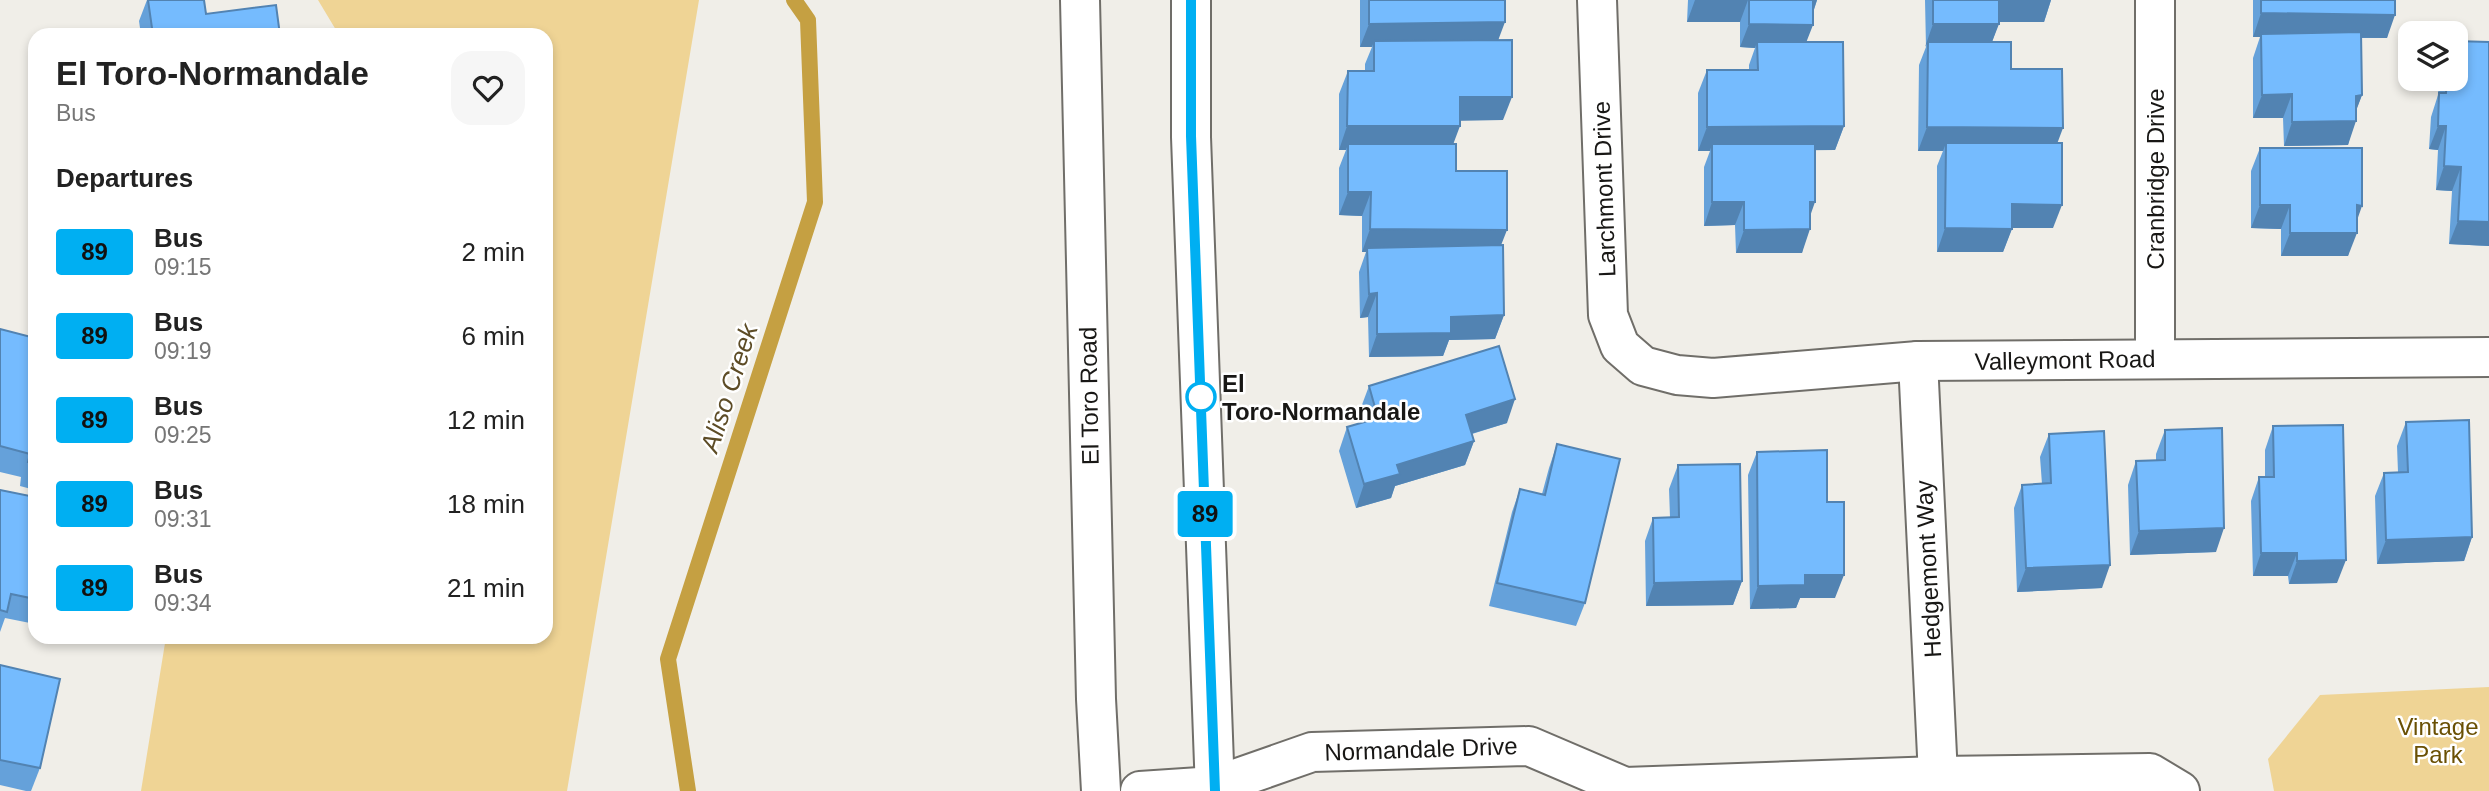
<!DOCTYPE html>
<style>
:root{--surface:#fff;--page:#f6f6f6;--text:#222;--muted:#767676}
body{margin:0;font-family:Helvetica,sans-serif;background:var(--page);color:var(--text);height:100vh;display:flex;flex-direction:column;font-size:26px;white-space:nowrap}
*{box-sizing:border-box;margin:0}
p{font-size:23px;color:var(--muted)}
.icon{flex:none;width:38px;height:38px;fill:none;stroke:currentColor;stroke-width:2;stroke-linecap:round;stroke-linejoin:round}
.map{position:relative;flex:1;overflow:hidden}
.drawer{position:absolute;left:28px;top:28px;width:525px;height:616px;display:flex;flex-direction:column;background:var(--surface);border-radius:21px;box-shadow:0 4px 10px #0003}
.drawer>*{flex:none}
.badge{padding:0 14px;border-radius:5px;font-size:24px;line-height:46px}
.buttons{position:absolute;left:2398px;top:21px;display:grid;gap:14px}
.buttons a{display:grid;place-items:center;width:70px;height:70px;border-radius:14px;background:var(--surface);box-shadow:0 4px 10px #0003;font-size:35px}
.map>.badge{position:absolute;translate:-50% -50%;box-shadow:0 0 0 4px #fff}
h2{padding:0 28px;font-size:26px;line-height:63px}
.round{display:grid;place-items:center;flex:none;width:74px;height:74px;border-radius:21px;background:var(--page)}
.head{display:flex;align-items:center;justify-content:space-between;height:119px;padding:0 28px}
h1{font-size:33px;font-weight:700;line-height:52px}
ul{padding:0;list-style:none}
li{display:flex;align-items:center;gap:21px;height:84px;padding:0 28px}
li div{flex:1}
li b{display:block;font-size:26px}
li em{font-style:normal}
li .badge{min-width:77px;font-weight:700;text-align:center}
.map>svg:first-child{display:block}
</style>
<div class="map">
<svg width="2489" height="791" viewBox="0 0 2489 791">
<rect width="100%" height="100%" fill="#f0eee8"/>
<g fill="#efd495">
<polygon points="318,0 699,0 567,791 141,791 166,637 546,637 546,35 339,35"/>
<polygon points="2489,687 2489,791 2274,791 2268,759 2320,695"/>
</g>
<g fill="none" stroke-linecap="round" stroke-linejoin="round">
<polyline stroke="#c5a042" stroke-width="16" points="688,791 668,659 815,202 808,20 794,0"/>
<defs>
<g id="minor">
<polyline points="1597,0 1608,315 1620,346 1643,366 1677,375 1713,378 1918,361 2489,357"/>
<polyline points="2155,359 2155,0"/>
<polyline points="1918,361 1938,776"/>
<polyline points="1215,786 1312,752 1529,746 1625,787"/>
<polyline points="1607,791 1625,787 1938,776 2150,773 2180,791"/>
</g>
<polyline id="tertiary" points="1140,791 1215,786"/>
<g id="primary">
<polyline points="1080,0 1096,699 1101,791"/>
<polyline points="1191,0 1191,137 1215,791"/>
</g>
</defs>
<use href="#minor" stroke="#706e69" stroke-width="42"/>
<use href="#tertiary" stroke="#706e69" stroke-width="42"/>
<use href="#primary" stroke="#706e69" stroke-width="42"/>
<use href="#minor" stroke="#fff" stroke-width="38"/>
<use href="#tertiary" stroke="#fff" stroke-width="38"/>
<use href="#primary" stroke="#fff" stroke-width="38"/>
</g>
<g fill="#65a1da">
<polygon points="147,0 204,0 206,14 280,35 141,35 139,21"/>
<polygon points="1360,0 1505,0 1498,40 1503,120 1460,120 1453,144 1456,171 1501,245 1504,315 1495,339 1449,340 1443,356 1369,357 1368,317 1360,318 1359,272 1366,252 1362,252 1362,216 1339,215 1339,168 1346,150 1339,150 1339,94 1348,71 1365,71 1365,64 1372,47 1360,47"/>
<polygon points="1688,0 1817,0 1813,13 1806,42 1844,126 1835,150 1815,150 1810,216 1802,253 1736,253 1735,225 1704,226 1704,167 1710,151 1698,151 1698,93 1707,70 1749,70 1749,65 1755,48 1740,47 1740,22 1687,22"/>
<polygon points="1925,0 2051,0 2044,22 1999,22 1992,42 2011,69 2057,143 2053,228 2012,228 2003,252 1937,252 1937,166 1943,151 1918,151 1919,65 1926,47"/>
<polygon points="2253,0 2395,0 2387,38 2361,38 2362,95 2356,110 2348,145 2284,146 2283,118 2253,118 2253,58 2260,37 2253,37"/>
<polygon points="2439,79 2455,79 2489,246 2449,244 2452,191 2436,190 2438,150 2429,149 2431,117 2438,95"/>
<polygon points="2260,148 2357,221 2348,256 2281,256 2281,229 2251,228 2251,171"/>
<polygon points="0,329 35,338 35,490 20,486 21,477 0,472"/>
<polygon points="1369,386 1507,423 1472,434 1474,441 1465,465 1395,486 1391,498 1356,508 1339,451 1347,427 1364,422 1360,410"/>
<polygon points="2406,422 2472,537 2464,561 2377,564 2375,496 2384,473 2398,472 2397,446"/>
<polygon points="2273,426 2337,583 2289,584 2288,576 2253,576 2251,501 2259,477 2265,477 2265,450"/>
<polygon points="2165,430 2216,552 2130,555 2128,485 2136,461 2156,460 2156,454"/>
<polygon points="2049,434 2102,588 2017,592 2014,508 2022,485 2042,484 2040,457"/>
<polygon points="1557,444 1585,603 1576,626 1489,606 1512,512 1520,489 1542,494 1549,468"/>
<polygon points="1757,452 1827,502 1835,598 1800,598 1796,608 1750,609 1748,475"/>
<polygon points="1678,465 1742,581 1733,605 1646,606 1645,541 1653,518 1670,517 1669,489"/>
<polygon points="0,490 35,497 35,624 5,618 0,632"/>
<polygon points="0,665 40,768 31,791 26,791 0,785"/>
</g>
<g fill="#5283b2">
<polygon points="1695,0 1748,0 1740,22 1687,22"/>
<polygon points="1812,0 1817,0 1810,21"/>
<polygon points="1998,0 2051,0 2044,22 1990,22"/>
<polygon points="2261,13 2395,15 2387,38 2261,37 2261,34 2260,37 2253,37"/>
<polygon points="1505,22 1496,46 1374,41 1372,47 1360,47 1369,24"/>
<polygon points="1749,24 1813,25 1804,48 1757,42 1755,48 1740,47"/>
<polygon points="1933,24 1999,24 1990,47 1928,42 1925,47"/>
<polygon points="2292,94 2283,118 2253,118 2262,95"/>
<polygon points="2362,95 2353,119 2356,96"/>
<polygon points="1460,97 1512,97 1503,120 1451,121"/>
<polygon points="2356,121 2348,145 2284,146 2292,122"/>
<polygon points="1347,126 1460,126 1451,150 1348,144 1346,150 1339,150"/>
<polygon points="1844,126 1835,150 1712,151 1712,144 1710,151 1698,151 1707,127"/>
<polygon points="2438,126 2446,126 2438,150 2429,149"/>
<polygon points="1927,127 2063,128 2054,152 1946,143 1943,151 1918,151"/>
<polygon points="2444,166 2461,167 2452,191 2436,190"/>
<polygon points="1348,192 1371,192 1362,216 1339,215"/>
<polygon points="1712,202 1744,202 1735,225 1704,226"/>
<polygon points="1810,202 1815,202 1807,225"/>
<polygon points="2012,204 2062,205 2053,228 2003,228"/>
<polygon points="2260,205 2290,205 2281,229 2251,228"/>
<polygon points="2357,205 2362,206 2354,229"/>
<polygon points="2458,221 2489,222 2489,246 2449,244"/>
<polygon points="1945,228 2012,229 2003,252 1937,252"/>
<polygon points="1370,229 1507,230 1498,253 1367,248 1366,252 1362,252"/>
<polygon points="1810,229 1802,253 1736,253 1744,230"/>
<polygon points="2290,233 2357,233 2348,256 2281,256"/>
<polygon points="1377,293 1368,317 1360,318 1369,294"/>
<polygon points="1504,315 1495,339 1449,340 1443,356 1369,357 1377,334 1451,317"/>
<polygon points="1515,399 1507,423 1457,438 1466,415"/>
<polygon points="1474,441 1465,465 1395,486 1391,498 1356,508 1364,484 1397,465"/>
<polygon points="2224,528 2216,552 2130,555 2139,531"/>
<polygon points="2472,537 2464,561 2377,564 2386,540"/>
<polygon points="2261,553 2297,553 2288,576 2253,576"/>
<polygon points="2346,560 2337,583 2289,584 2297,561"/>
<polygon points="2110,565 2102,588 2017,592 2026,568"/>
<polygon points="1805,575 1844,575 1835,598 1800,598 1796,608 1750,609 1758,586"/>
<polygon points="1742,581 1733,605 1646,606 1654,583"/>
</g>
<g fill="#75bbfe" stroke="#5283b2" stroke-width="2">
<polygon points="148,0 204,0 206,14 276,5 280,35 153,35"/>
<polygon points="1369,0 1505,0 1505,22 1369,24"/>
<polygon points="1749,0 1813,0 1813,25 1749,24"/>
<rect x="1933" y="0" width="66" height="24"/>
<polygon points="2261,0 2395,0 2395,15 2261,13"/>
<polygon points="2361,32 2362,95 2356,96 2356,121 2292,122 2292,94 2262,95 2261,34"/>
<polygon points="1512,40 1512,97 1460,97 1460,126 1347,126 1348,71 1374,71 1374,41"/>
<polygon points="2455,41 2489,42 2489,222 2458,221 2461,167 2444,166 2446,126 2438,126 2439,93 2446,93 2447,79 2455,79"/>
<polygon points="1757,42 1843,42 1844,126 1707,127 1707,70 1758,70"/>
<polygon points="1928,42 2011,42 2011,69 2062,69 2063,128 1927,127"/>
<polygon points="1946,143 2062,143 2062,205 2012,204 2012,229 1945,228"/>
<polygon points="1348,144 1456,144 1456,171 1507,171 1507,230 1370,229 1371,192 1348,192"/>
<polygon points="1712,144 1815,144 1815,202 1810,202 1810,229 1744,230 1744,202 1712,202"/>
<polygon points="2260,148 2362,148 2362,206 2357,205 2357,233 2290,233 2290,205 2260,205"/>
<polygon points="1503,245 1504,315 1451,317 1451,333 1377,334 1377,293 1369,294 1367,248"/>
<polygon points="0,329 35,338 35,464 28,462 30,454 0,446"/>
<polygon points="1499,346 1515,399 1466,415 1474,441 1397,465 1400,474 1364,484 1347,427 1378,418 1369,386"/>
<polygon points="2469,420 2472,537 2386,540 2384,473 2408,472 2406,422"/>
<polygon points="2343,425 2346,560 2297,561 2297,553 2261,553 2259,477 2274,477 2273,426"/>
<polygon points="2222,428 2224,528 2139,531 2136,461 2165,460 2165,430"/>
<polygon points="2104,431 2110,565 2026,568 2022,485 2051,483 2049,434"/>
<polygon points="1557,444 1620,459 1585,603 1497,583 1520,489 1545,495"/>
<polygon points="1827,450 1827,502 1844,502 1844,575 1805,575 1805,585 1758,586 1757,452"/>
<polygon points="1740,464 1742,581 1654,583 1653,518 1679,517 1678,465"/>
<polygon points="0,490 35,497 35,599 11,594 7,612 0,610"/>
<polygon points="0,665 60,679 40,768 0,760"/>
</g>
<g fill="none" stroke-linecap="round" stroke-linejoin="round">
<defs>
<polyline id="line" points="1191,0 1191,136 1215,791"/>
</defs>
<use href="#line" stroke="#fff" stroke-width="16"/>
<use href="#line" stroke="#00aff2" stroke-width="10"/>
</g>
<circle fill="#fff" stroke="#00aff2" stroke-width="3.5" cx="1201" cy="397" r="14"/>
<g text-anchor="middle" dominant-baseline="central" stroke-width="5" stroke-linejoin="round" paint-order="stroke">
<g font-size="24" fill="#181715" stroke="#fff">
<text transform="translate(2155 179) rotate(-90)">Cranbridge Drive</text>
<text transform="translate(1604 189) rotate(-92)">Larchmont Drive</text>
<text transform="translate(2065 360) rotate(-1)">Valleymont Road</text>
<text transform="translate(1089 396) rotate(-91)">El Toro Road</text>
<text transform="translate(1928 569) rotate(-93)">Hedgemont Way</text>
<text transform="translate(1421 749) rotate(-2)">Normandale Drive</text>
</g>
<g font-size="24" font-weight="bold" fill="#181715" stroke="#fff" text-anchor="start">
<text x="1222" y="383">El<tspan x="1222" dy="28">Toro-Normandale</tspan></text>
</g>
<g font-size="24" fill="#6a5004" stroke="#fff">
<text x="2438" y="726">Vintage<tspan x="2438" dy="28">Park</tspan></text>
</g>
<g font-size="26" font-style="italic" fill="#5d4c26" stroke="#fff">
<text transform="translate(729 388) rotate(-72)">Aliso Creek</text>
</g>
</g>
</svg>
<div class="buttons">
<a><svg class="icon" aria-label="layers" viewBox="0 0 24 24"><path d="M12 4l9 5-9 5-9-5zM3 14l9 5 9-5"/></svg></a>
</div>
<b class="badge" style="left:1205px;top:514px;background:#00aff2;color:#111">89</b>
<section class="drawer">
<div class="head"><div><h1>El Toro-Normandale</h1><p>Bus</p></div><a class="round"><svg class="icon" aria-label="heart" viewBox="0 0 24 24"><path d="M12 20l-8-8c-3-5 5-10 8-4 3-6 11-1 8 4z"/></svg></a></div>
<h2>Departures</h2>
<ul>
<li><span class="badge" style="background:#00aff2;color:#111">89</span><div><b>Bus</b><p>09:15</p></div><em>2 min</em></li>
<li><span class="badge" style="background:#00aff2;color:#111">89</span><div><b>Bus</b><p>09:19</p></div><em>6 min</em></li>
<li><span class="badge" style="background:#00aff2;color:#111">89</span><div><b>Bus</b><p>09:25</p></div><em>12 min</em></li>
<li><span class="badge" style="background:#00aff2;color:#111">89</span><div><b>Bus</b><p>09:31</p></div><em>18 min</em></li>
<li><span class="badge" style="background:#00aff2;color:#111">89</span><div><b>Bus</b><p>09:34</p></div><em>21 min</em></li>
</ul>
</section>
</div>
